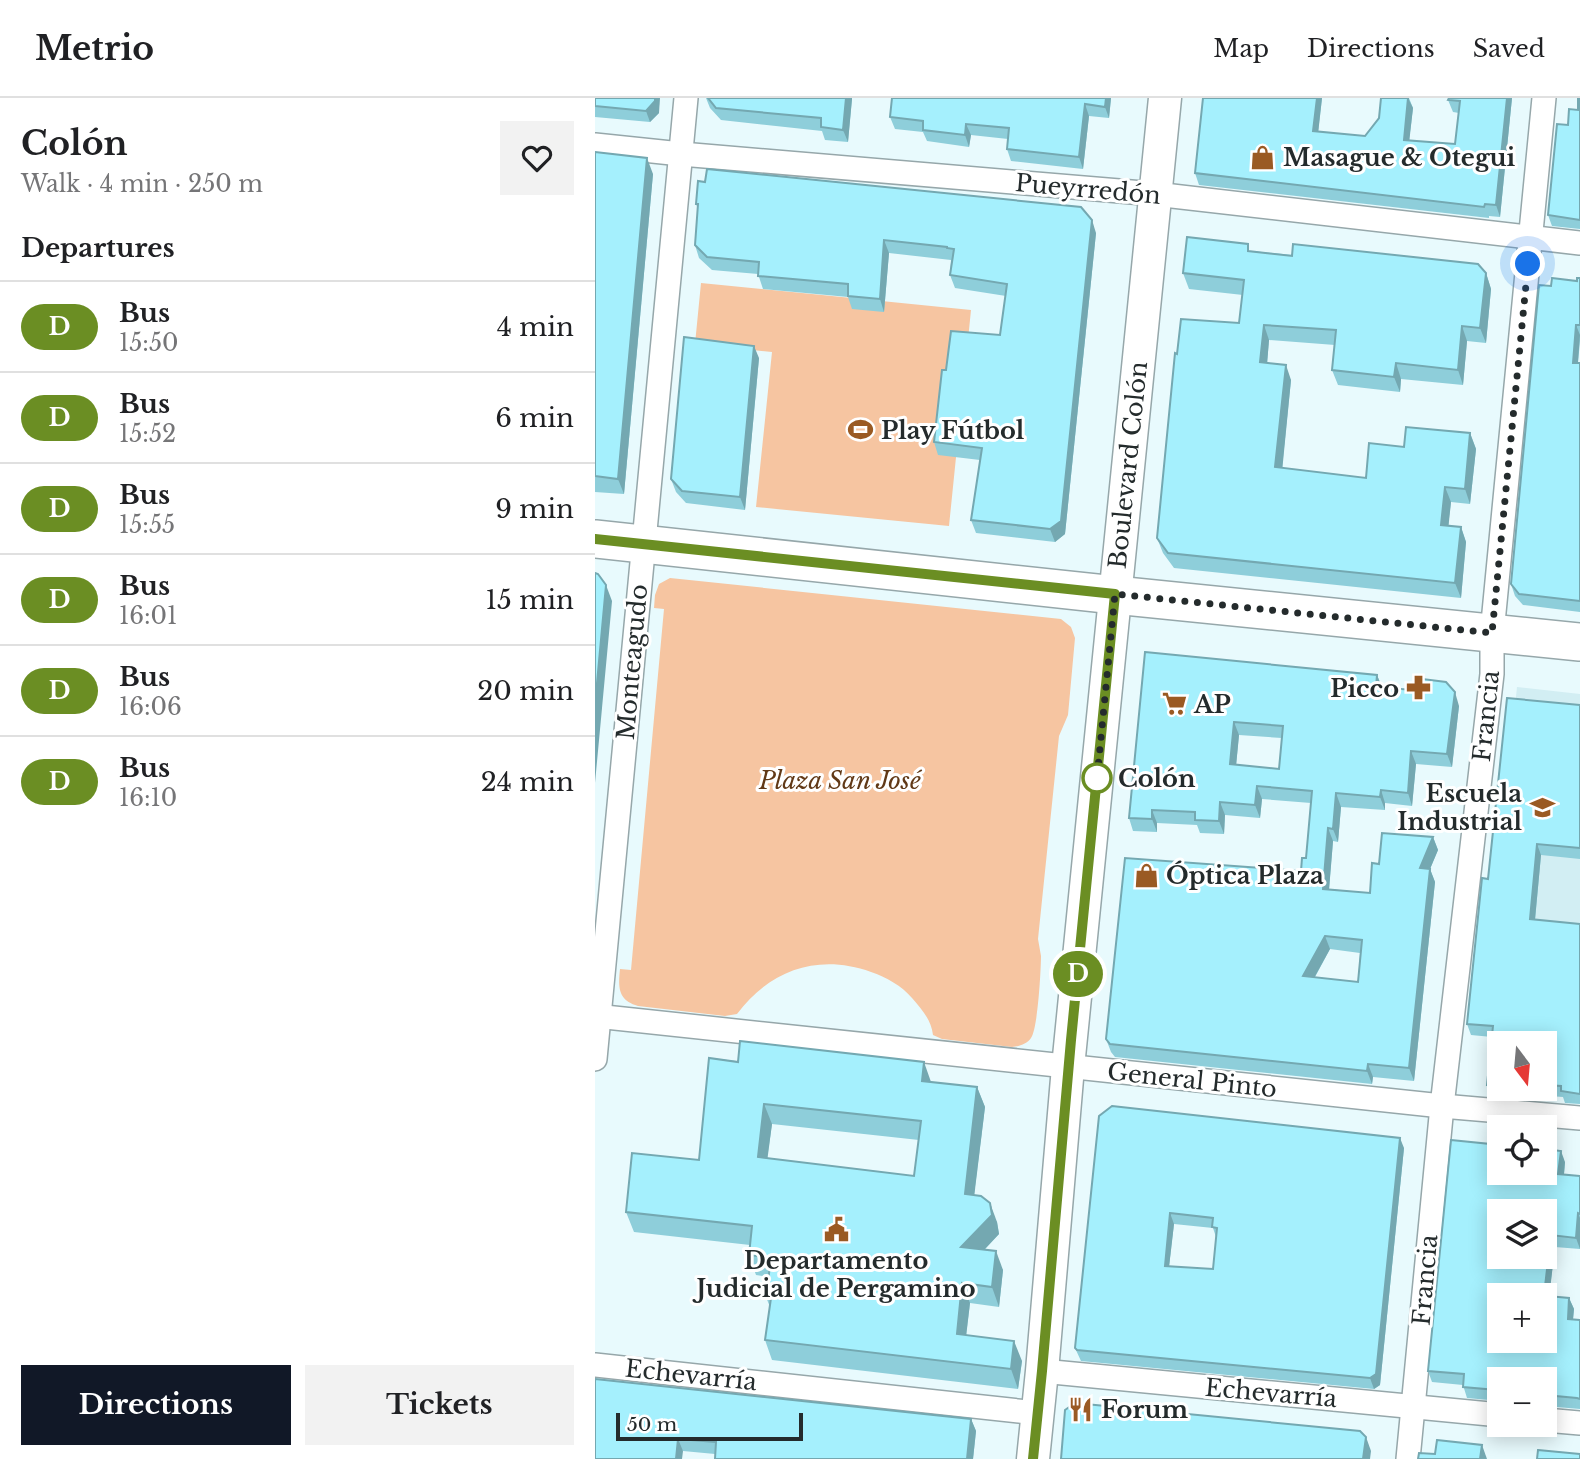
<!DOCTYPE html>
<meta charset="utf-8">
<style>
:root{--surface:#fff;--page:#f2f2f2;--text:#202124;--muted:#757577;--line:#e0e0e0;--accent:#111827}
body{margin:0;font-family:"Libre Baskerville",serif;background:var(--page);color:var(--text);height:100vh;display:flex;flex-direction:column;font-size:26px;white-space:nowrap}
*{box-sizing:border-box;margin:0}
p{font-size:23px;color:var(--muted)}
.icon{flex:none;width:38px;height:38px;fill:none;stroke:currentColor;stroke-width:2;stroke-linecap:round;stroke-linejoin:round}
.map{position:relative;flex:1;overflow:hidden}
.drawer{display:flex;flex-direction:column;background:var(--surface);width:595px}
.drawer>*{flex:none}
.badge{padding:0 14px;border-radius:23px;font-size:24px;line-height:46px}
.needle{width:46px;rotate:164deg}
.controls{position:absolute;left:892px;top:933px;display:grid;gap:14px}
.controls a{display:grid;place-items:center;width:70px;height:70px;border-radius:0px;background:var(--surface);box-shadow:0 4px 18px #0003;font-size:35px}
.scale{position:absolute;left:21px;bottom:18px;width:187px;box-sizing:border-box;padding-left:7px;border:4px solid #242b2c;border-top:0;font-size:19px;line-height:24px;white-space:nowrap;color:#242b2c;-webkit-text-stroke:5px #fff;paint-order:stroke}
.you{position:absolute;width:35px;height:35px;margin:-18px;border:5px solid #fff;border-radius:50%;background:#1a73e8;box-shadow:0 0 0 10px #1a73e833}
.map>.badge{position:absolute;translate:-50% -50%;box-shadow:0 0 0 4px #fff}
h2{padding:0 21px;font-size:26px;line-height:63px}
.round{display:grid;place-items:center;flex:none;width:74px;height:74px;border-radius:0px;background:var(--page)}
.head{display:flex;align-items:center;justify-content:space-between;height:119px;padding:0 21px}
h1{font-size:33px;font-weight:700;line-height:52px}
.primary-button{display:flex;gap:14px;margin-top:auto;padding:14px 21px}
.primary-button a{flex:1;height:80px;border-radius:0px;background:var(--accent);color:#fff;font-size:28px;font-weight:700;line-height:80px;text-align:center}
.primary-button a+a{background:var(--page);color:var(--text)}
ul{padding:0;list-style:none}
li{display:flex;align-items:center;gap:21px;height:91px;padding:0 21px;border-top:2px solid var(--line)}
li div{flex:1}
li b{display:block;font-size:26px}
li em{font-style:normal}
li .badge{min-width:77px;font-weight:700;text-align:center}
header{display:flex;align-items:center;gap:42px;box-sizing:border-box;height:98px;padding:0 35px;background:var(--surface);border-bottom:2px solid var(--line)}
header strong{font-size:33px}
nav{display:flex;gap:38px;margin-inline-start:auto;font-size:24px}
main{display:flex;flex:1;min-height:0}
.map>svg:first-child{display:block}
</style>
<header>
<strong>Metrio</strong>
<nav><a>Map</a><a>Directions</a><a>Saved</a></nav>
</header>
<main>
<section class="drawer">
<div class="head"><div><h1>Colón</h1><p>Walk · 4 min · 250 m</p></div><a class="round"><svg class="icon" aria-label="heart" viewBox="0 0 24 24"><path d="M12 20l-8-8c-3-5 5-10 8-4 3-6 11-1 8 4z"/></svg></a></div>
<h2>Departures</h2>
<ul>
<li><span class="badge" style="background:#6b8e23;color:#fff">D</span><div><b>Bus</b><p>15:50</p></div><em>4 min</em></li>
<li><span class="badge" style="background:#6b8e23;color:#fff">D</span><div><b>Bus</b><p>15:52</p></div><em>6 min</em></li>
<li><span class="badge" style="background:#6b8e23;color:#fff">D</span><div><b>Bus</b><p>15:55</p></div><em>9 min</em></li>
<li><span class="badge" style="background:#6b8e23;color:#fff">D</span><div><b>Bus</b><p>16:01</p></div><em>15 min</em></li>
<li><span class="badge" style="background:#6b8e23;color:#fff">D</span><div><b>Bus</b><p>16:06</p></div><em>20 min</em></li>
<li><span class="badge" style="background:#6b8e23;color:#fff">D</span><div><b>Bus</b><p>16:10</p></div><em>24 min</em></li>
</ul>
<div class="primary-button"><a>Directions</a><a>Tickets</a></div>
</section>
<div class="map">
<svg width="985" height="1361" viewBox="0 0 985 1361">
<rect width="100%" height="100%" fill="#e8fafd"/>
<polygon fill="#d2eef3" points="922,589 985,596 985,831 898,822"/>
<g fill="#f6c5a1">
<polygon points="106,185 376,212 354,428 161,409 177,254 100,246"/>
<path d="M75,480l391,41 10,8 4,11 -7,77 -9,21 -21,203c1,6 2,11 3,17 0,13 -3,72 -10,82 -4,6 -11,8 -19,9l-70,-8 -9,-4c-2,-16 -11,-25 -21,-37 -10,-12 -26,-21 -41,-26 -53,-19 -101,-2 -134,42l-12,2 -87,-10c-20,-6 -20,-18 -18,-37l11,1 33,-361 -10,-1 1,-13 4,-11z"/>
</g>
<g fill="none" stroke-linecap="round" stroke-linejoin="round">
<defs>
<g id="minor">
<polyline points="0,47 86,56 560,96 985,145"/>
<polyline points="0,918 847,1008 985,1020"/>
<polyline points="0,961 91,0"/>
<polyline points="0,1267 442,1315"/>
<polyline points="447,1273 905,1317"/>
<polyline points="950,1322 985,1325"/>
<polyline points="813,1361 847,1008 897,576 897,535 949,0"/>
</g>
<polyline id="secondary" points="438,1361 447,1273 473,969 570,0"/>
<polyline id="primary" points="0,441 520,497 985,544"/>
</defs>
<use href="#minor" stroke="#96a7aa" stroke-width="26"/>
<use href="#secondary" stroke="#96a7aa" stroke-width="35"/>
<use href="#primary" stroke="#96a7aa" stroke-width="40"/>
<use href="#minor" stroke="#fff" stroke-width="23"/>
<use href="#secondary" stroke="#fff" stroke-width="32"/>
<use href="#primary" stroke="#fff" stroke-width="37"/>
</g>
<g fill="#8eceda" fill-rule="evenodd">
<polygon points="0,0 64,15 55,24 0,19"/>
<polygon points="111,0 257,0 253,44 230,42 227,33 126,22 115,10"/>
<polygon points="516,0 514,20 494,18 488,71 416,63 412,51 413,41 376,37 374,49 332,43 328,34 300,31 295,19"/>
<polygon points="608,0 727,0 723,34 770,38 784,20 786,0 814,0 818,10 814,43 860,46 864,15 858,14 853,2 854,0 917,0 905,119 894,118 894,120 604,87 600,75"/>
<polygon points="985,0 985,131 957,128 953,117 973,27 983,12"/>
<polygon points="0,54 58,76 29,396 0,394"/>
<polygon points="101,106 501,135 470,436 460,444 381,435 376,422 385,362 343,357 339,344 351,272 405,237 411,198 360,190 355,177 356,162 294,155 289,214 257,211 253,199 168,191 163,176 117,172 104,160 100,147 103,111"/>
<polygon points="656,153 891,175 896,191 891,245 872,243 868,287 806,281 805,294 743,287 737,272 740,247 674,242 672,265 696,282 687,370 771,380 809,349 875,335 881,351 875,406 856,404 853,428 866,429 871,444 866,500 579,470 568,455 562,440 582,256 644,225 648,197 594,191 588,175"/>
<polygon points="985,180 985,243 983,265 985,265 985,514 928,507 920,498 916,486 956,188 982,183"/>
<polygon points="164,260 150,412 91,405 81,394 76,381"/>
<path d="M550,554l232,23 5,12 77,19 -7,61 -36,-3 -4,42 -27,-3v7l-44,-3 -3,35 -5,-1 -4,48 41,4 9,-29 54,-27 5,13 -8,19 5,13 -21,199 -41,-4 -1,7 -257,-27 -4,-5 -5,-13 195,-168 5,-13 5,-55 -49,-4 -2,19 -35,-3 -1,19 -24,-1 -3,-8 -40,-2v9l-24,-1 -4,-13zM644,637l43,3 -3,31 -43,-4zM735,851l30,4 -2,29 -43,-5z"/>
<path d="M985,607v154l-39,-4 -6,65 45,4v180l-15,-1 -2,-6 -41,-3 -1,5 -30,-3 -4,-11 5,-48 -21,-2 -4,-11 21,-145zM905,945h45v45h-45z"/>
<path d="M114,960l268,29 8,20 -11,88 23,27 2,12 -14,15 18,21 -4,37 -29,-4 -4,32 56,26 -4,28 -246,-29 -7,-20 5,-33 -4,-10 3,-20 -13,-2 -7,-20 1,-10 -116,-13 -8,-20 73,-52zM177,1026l147,16 -5,36 -147,-17z"/>
<path d="M504,1018l305,32 -24,237 -6,4 -293,-28 -6,-13zM579,1126l39,4 3,9 -3,32 -44,-3z"/>
<path d="M970,1064l-1,12 16,2v73l-25,-2 -6,49 20,2 5,11 -1,10 7,1v89l-35,-3v-27h-45v22l-33,-3 -4,-13 -31,-3 -4,-11zM905,1197h45v11l2,1 -2,33h-45z"/>
<polygon points="0,1281 376,1321 381,1333 378,1361 120,1361 120,1356 88,1353"/>
</g>
<g fill="#74a8b1">
<polygon points="60,0 65,0 64,15 55,24 51,13"/>
<polygon points="251,0 257,0 257,1 253,44 248,32"/>
<polygon points="511,0 516,0 514,20 510,9"/>
<polygon points="722,0 727,0 722,45 718,33"/>
<polygon points="813,0 818,10 813,54 809,42"/>
<polygon points="912,0 917,0 905,119 901,107"/>
<polygon points="490,6 494,18 488,71 484,59"/>
<polygon points="371,26 376,37 374,49 370,37"/>
<polygon points="52,60 58,76 29,396 23,381"/>
<polygon points="497,122 501,135 470,436 460,444 455,431"/>
<polygon points="289,142 294,155 289,214 285,201"/>
<polygon points="891,175 896,191 891,245 885,230"/>
<polygon points="669,227 674,242 671,279 665,264"/>
<polygon points="981,227 985,237 982,276 978,265"/>
<polygon points="867,228 872,243 868,287 863,272"/>
<polygon points="159,248 164,260 150,412 145,399"/>
<polygon points="801,265 806,281 805,294 799,279"/>
<polygon points="691,267 696,282 686,384 680,369"/>
<polygon points="875,335 881,351 875,406 870,391"/>
<polygon points="850,389 856,404 852,442 846,427"/>
<polygon points="866,429 871,444 866,500 860,485"/>
<polygon points="11,487 17,503 0,685 0,607"/>
<polygon points="782,577 787,590 781,589"/>
<polygon points="860,594 864,608 857,669 852,656"/>
<polygon points="639,624 644,637 640,679 635,666"/>
<polygon points="816,653 821,666 817,708 813,695"/>
<polygon points="662,688 667,701 665,720 660,707"/>
<polygon points="786,692 790,705 790,712 785,699"/>
<polygon points="741,695 746,709 743,744 738,731"/>
<polygon points="625,704 630,717 629,736 624,723"/>
<polygon points="557,712 562,725 562,734 557,721"/>
<polygon points="733,730 738,743 733,804 728,791"/>
<polygon points="838,739 843,752 835,771 840,784 819,983 814,970 825,770"/>
<polygon points="942,746 946,757 939,832 935,821"/>
<polygon points="730,838 735,851 713,891 708,878"/>
<polygon points="329,964 336,984 327,983"/>
<polygon points="773,966 778,979 777,986 772,973"/>
<polygon points="382,989 390,1009 377,1116 370,1096"/>
<polygon points="922,990 925,990 927,996 926,1001"/>
<polygon points="169,1006 177,1026 170,1079 163,1059"/>
<polygon points="805,1040 809,1050 785,1287 779,1291 775,1280"/>
<polygon points="966,1053 970,1064 968,1087 963,1076"/>
<polygon points="395,1105 402,1124 404,1136 374,1168 366,1149"/>
<polygon points="575,1115 579,1126 573,1178 570,1168"/>
<polygon points="983,1115 985,1120 985,1151 981,1140"/>
<polygon points="956,1137 960,1149 953,1209 950,1202 950,1197 949,1197"/>
<polygon points="401,1153 408,1172 404,1209 397,1189"/>
<polygon points="367,1185 375,1205 369,1256 362,1236"/>
<polygon points="974,1200 979,1211 977,1232 973,1221"/>
<polygon points="419,1243 427,1263 423,1291 416,1271"/>
<polygon points="376,1321 381,1333 378,1361 372,1361"/>
<polygon points="771,1339 776,1353 775,1361 768,1361"/>
<polygon points="83,1341 88,1353 87,1361 81,1361"/>
<polygon points="887,1347 892,1361 885,1361"/>
</g>
<g fill="#a5f0fd" stroke="#74a8b1" stroke-width="2" fill-rule="evenodd">
<polygon points="0,0 60,0 60,3 51,13 0,8"/>
<polygon points="113,0 251,0 248,32 226,29 226,20 121,10"/>
<polygon points="297,0 511,0 510,9 490,6 484,59 412,51 414,30 371,26 370,37 328,32 328,23 295,19"/>
<polygon points="608,0 722,0 718,33 770,38 784,20 786,0 813,0 809,42 860,46 865,3 853,2 854,0 912,0 901,107 890,106 889,109 600,75"/>
<polygon points="983,0 985,0 985,122 953,117 962,26 973,27 974,11 983,12"/>
<polygon points="0,54 52,60 23,381 0,378"/>
<polygon points="112,71 486,109 497,122 466,423 455,431 376,422 387,350 339,344 347,272 351,272 356,233 405,237 412,186 355,177 359,151 352,150 352,149 289,142 285,201 253,198 253,186 163,178 164,164 112,159 100,147 103,106 101,106 103,83 110,84"/>
<polygon points="592,139 653,146 653,153 697,158 698,146 883,166 891,175 885,230 867,228 863,272 801,265 799,279 737,272 741,232 669,227 665,264 691,267 680,369 771,380 774,345 809,349 811,329 875,335 870,391 850,389 846,427 866,429 860,485 573,455 562,440 580,255 582,256 586,221 644,225 649,182 588,175"/>
<polygon points="957,180 982,183 982,180 985,180 985,227 981,227 978,265 985,265 985,503 924,496 916,486 944,187 956,188"/>
<polygon points="89,239 159,248 145,399 87,393 76,381"/>
<polygon points="0,475 3,476 11,487 0,607"/>
<path d="M550,554l232,23 -1,12 37,3 2,-12 31,4 9,10 -8,62 -36,-3 -3,42 -27,-3 -1,7 -44,-4 -3,36 -5,-1 -5,61 47,4 2,-30 7,1 3,-31 51,4 -13,31 10,1 -21,199 -41,-4 -1,7 -257,-27 -4,-5 19,-181 176,13 1,-13h4l6,-67 -55,-5 -2,19 -35,-3 -1,19 -24,-1v-8l-43,-2v9l-23,-1zM639,624l49,4 -4,43 -49,-5zM730,838l37,4 -4,42 -55,-6z"/>
<polygon points="912,600 985,607 985,750 942,746 935,821 985,826 985,996 966,993 966,988 950,987 950,945 905,945 905,988 892,987 898,928 872,926 887,780 893,781"/>
<path d="M145,943l184,21 -2,19 55,6 -12,107 16,2 9,7 2,12 -31,32 35,4 -4,36 -30,-4 -5,51 57,7 -3,28 -246,-29 6,-42 -5,-1 5,-39 -22,-3 3,-29 -126,-14 6,-59 67,7 10,-102 29,4zM169,1006l157,17 -7,55 -156,-19z"/>
<path d="M517,1008l288,32 -24,236 -6,4 -293,-28 -2,-2 24,-232zM575,1115l43,5 -1,9 5,1 -4,41 -48,-3z"/>
<path d="M856,1042l49,5v27h45v-23l16,2 -3,23 22,2v38l-2,-1 -2,25 -25,-3 -7,60 -35,-3v3h-9v45h45v-20l3,-24 21,2 -1,21 12,1v79l-3,-1 -32,-3v-16h-45v12l-3,-1 -34,-3 1,-13 -36,-3zM905,1113h45v45h-45z"/>
<polygon points="0,1281 376,1321 372,1361 120,1361 121,1344 83,1341 81,1361 0,1361"/>
<polygon points="480,1305 765,1333 771,1339 768,1361 466,1361 470,1312"/>
<polygon points="842,1342 887,1347 885,1361 823,1361 824,1355 840,1356"/>
<polygon points="943,1352 985,1356 985,1361 942,1361"/>
</g>
<g fill="none" stroke-linecap="round" stroke-linejoin="round">
<defs>
<polyline id="line" points="0,441 520,496 476,942 447,1273 438,1361"/>
</defs>
<use href="#line" stroke="#fff" stroke-width="16"/>
<use href="#line" stroke="#6b8e23" stroke-width="10"/>
<polyline stroke="#242b2c" stroke-width="7" stroke-dasharray="0 12.6" points="502,680 501,691 520,496 897,535 933,166"/>
</g>
<defs>
<symbol id="shop-bare" viewBox="-9 -9 18 18"><path d="M-5-2.5h2.3a2.7 3.5 0 0 1 5.4 0H5L5.5 6h-11ZM-1.5-2.5h3a1.5 2.3 0 0 0-3 0Z" fill="#9a5a23" stroke="#fff" stroke-width="2.5" paint-order="stroke"/></symbol>
<symbol id="stadium-bare" viewBox="-9 -9 18 18"><path d="M0-5a6.5 5 0 1 0 0 10a6.5 5 0 1 0 0-10ZM-3.5-1.8h7v3.6h-7Z" fill="#9a5a23" stroke="#fff" stroke-width="2.5" paint-order="stroke"/></symbol>
<symbol id="pharmacy-bare" viewBox="-9 -9 18 18"><path d="M-2-6h4v4h4v4h-4v4h-4v-4h-4v-4h4Z" fill="#9a5a23" stroke="#fff" stroke-width="2.5" paint-order="stroke"/></symbol>
<symbol id="supermarket-bare" viewBox="-9 -9 18 18"><path d="M-6-5.5h2.5l.6 2H6L4.5 2H-2.5L-4.4-4H-6ZM-1.5 3.2a1.3 1.3 0 1 0 .1 0ZM3 3.2a1.3 1.3 0 1 0 .1 0Z" fill="#9a5a23" stroke="#fff" stroke-width="2.5" paint-order="stroke"/></symbol>
<symbol id="school-bare" viewBox="-9 -9 18 18"><path d="M0-5L7-2L0 1L-7-2ZM-4 1L0 2.5L4 1V4Q0 6-4 4Z" fill="#9a5a23" stroke="#fff" stroke-width="2.5" paint-order="stroke"/></symbol>
<symbol id="civic-bare" viewBox="-9 -9 18 18"><path d="M-.6-6.5H3V-4.5H.6V-3L4-1V1h2V6H-6V1h2V-1L-.6-3ZM-1.2 2.5V6h2.4V2.5Z" fill="#9a5a23" stroke="#fff" stroke-width="2.5" paint-order="stroke"/></symbol>
<symbol id="restaurant-bare" viewBox="-9 -9 18 18"><path d="M-5-6h1v4h1v-4h1v4h1v-4h1v5L-1.5 .5V6h-2V.5L-5-1ZM5-6V6H3V1.5H1.5Q1.5-4 5-6Z" fill="#9a5a23" stroke="#fff" stroke-width="2.5" paint-order="stroke"/></symbol>
</defs>
<g fill-rule="evenodd">
<use href="#shop-bare" x="650" y="42" width="35" height="35"/>
<use href="#stadium-bare" x="248" y="314" width="35" height="35"/>
<use href="#pharmacy-bare" x="806" y="572" width="35" height="35"/>
<use href="#supermarket-bare" x="562" y="588" width="35" height="35"/>
<use href="#school-bare" x="930" y="692" width="35" height="35"/>
<use href="#shop-bare" x="534" y="760" width="35" height="35"/>
<use href="#civic-bare" x="224" y="1114" width="35" height="35"/>
<use href="#restaurant-bare" x="468" y="1294" width="35" height="35"/>
</g>
<circle fill="#fff" stroke="#6b8e23" stroke-width="3.5" cx="502" cy="680" r="14"/>
<g text-anchor="middle" dominant-baseline="central" stroke-width="6" stroke-linejoin="round" paint-order="stroke">
<g font-size="24" font-weight="bold" fill="#242b2c" stroke="#fff" text-anchor="start">
<text x="688" y="59">Masague &amp; Otegui</text>
<text x="286" y="332">Play Fútbol</text>
<text x="804" y="590" text-anchor="end">Picco</text>
<text x="599" y="606">AP</text>
<text x="927" y="695" text-anchor="end">Escuela<tspan x="927" dy="28">Industrial</tspan></text>
<text x="571" y="777">Óptica Plaza</text>
<text x="241" y="1162" text-anchor="middle">Departamento<tspan x="241" dy="28">Judicial de Pergamino</tspan></text>
<text x="506" y="1311">Forum</text>
</g>
<g font-size="24" fill="#242b2c" stroke="#fff">
<text transform="translate(493 91) rotate(5)">Pueyrredón</text>
<text transform="translate(533 367) rotate(-84)">Boulevard Colón</text>
<text transform="translate(37 564) rotate(-85)">Monteagudo</text>
<text transform="translate(891 618) rotate(-84)">Francia</text>
<text transform="translate(597 982) rotate(6)">General Pinto</text>
<text transform="translate(830 1182) rotate(-85)">Francia</text>
<text transform="translate(96 1277) rotate(6)">Echevarría</text>
<text transform="translate(676 1295) rotate(5)">Echevarría</text>
</g>
<g font-size="24" font-weight="bold" fill="#242b2c" stroke="#fff" text-anchor="start">
<text x="523" y="680">Colón</text>
</g>
<g font-size="24" font-style="italic" fill="#613917" stroke="#fff">
<text x="245" y="682">Plaza San José</text>
</g>
</g>
</svg>
<div class="controls">
<a><svg class="needle" viewBox="-14 -14 28 28"><path d="M0-13l5 13h-10z" fill="#e53935"/><path d="M0 13l5-13h-10z" fill="#757577"/></svg></a>
<a><svg class="icon" aria-label="locate" viewBox="0 0 24 24"><circle cx="12" cy="12" r="6"/><path d="M12 2v4M12 18v4M2 12h4M18 12h4"/></svg></a>
<a><svg class="icon" aria-label="layers" viewBox="0 0 24 24"><path d="M12 4l9 5-9 5-9-5zM3 14l9 5 9-5"/></svg></a>
<a>+</a>
<a>−</a>
</div>
<div class="scale">50 m</div>
<div class="you" style="left:933px;top:166px"></div>
<b class="badge" style="left:483px;top:876px;background:#6b8e23;color:#fff">D</b>
</div>
</main>
